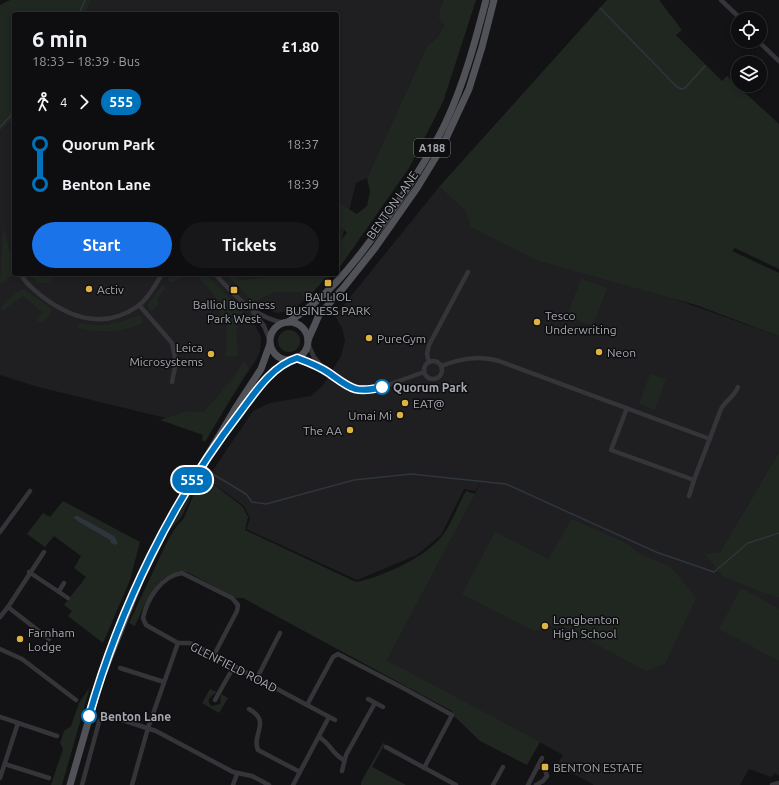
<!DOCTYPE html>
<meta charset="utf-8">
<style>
:root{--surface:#0e0e10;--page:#171719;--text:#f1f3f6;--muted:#9b9c9f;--line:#2e2e30;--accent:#1a73e8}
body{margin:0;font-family:Ubuntu,sans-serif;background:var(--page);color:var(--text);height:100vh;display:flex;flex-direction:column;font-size:15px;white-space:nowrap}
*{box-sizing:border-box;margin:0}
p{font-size:13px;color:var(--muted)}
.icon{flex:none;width:22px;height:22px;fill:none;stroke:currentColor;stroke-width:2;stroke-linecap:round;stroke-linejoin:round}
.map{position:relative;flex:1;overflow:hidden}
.details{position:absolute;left:12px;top:12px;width:327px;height:264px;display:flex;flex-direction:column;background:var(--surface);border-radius:4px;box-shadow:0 2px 6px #0003,0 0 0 1px var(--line)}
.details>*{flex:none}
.badge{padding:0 8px;border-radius:13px;font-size:14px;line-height:26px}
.controls{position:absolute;left:731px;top:12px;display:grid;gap:8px}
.controls a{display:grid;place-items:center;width:36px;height:36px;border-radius:50%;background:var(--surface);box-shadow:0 2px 6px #0003,0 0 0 1px var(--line);font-size:20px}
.map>.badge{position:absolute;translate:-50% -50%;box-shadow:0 0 0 2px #fff}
.legs{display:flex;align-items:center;gap:6px;height:44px;padding:0 20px;font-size:13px}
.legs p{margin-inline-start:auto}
.summary{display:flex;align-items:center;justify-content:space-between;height:68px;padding:0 20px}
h1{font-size:22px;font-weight:700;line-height:30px}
.cta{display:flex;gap:8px;margin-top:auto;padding:8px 20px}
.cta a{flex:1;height:46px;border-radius:24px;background:var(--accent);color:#fff;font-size:16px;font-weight:700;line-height:46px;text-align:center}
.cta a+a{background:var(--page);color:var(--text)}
ul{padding:0 20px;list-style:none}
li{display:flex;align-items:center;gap:14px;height:40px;font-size:15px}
li i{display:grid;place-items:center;width:6px;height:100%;margin:0 5px;background:currentColor}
li i::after{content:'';width:10px;height:10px;margin:-5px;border:3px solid;border-radius:50%;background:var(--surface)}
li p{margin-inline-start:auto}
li:first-child i{background:linear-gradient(#0000 50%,currentColor 0)}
li:last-child i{background:linear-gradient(currentColor 50%,#0000 0)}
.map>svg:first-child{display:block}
</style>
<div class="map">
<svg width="779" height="785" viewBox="0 0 779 785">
<rect width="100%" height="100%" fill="#131315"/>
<g fill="#1f1f21">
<polygon points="91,0 443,0 438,17 444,23 438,37 427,46 367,178 356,183 337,259 337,14 85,14"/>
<polygon points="14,117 14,274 333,274 333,276 324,280 314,291 293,310 277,313 260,307 251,317 261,337 260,352 256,360 211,429 38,387 0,375 0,132"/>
<polygon points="439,187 465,210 472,227 779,336 779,452 720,552 706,554 779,598 779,776 775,773 771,777 749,769 740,785 594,785 557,765 563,755 387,660 481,482 475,491 464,489 441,535 417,555 357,580 246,529 250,519 244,506 207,479 253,411 270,403 311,396 324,384 341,356 345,341 342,328 335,316"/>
</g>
<g fill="#202721">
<polygon points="10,0 91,0 85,14 14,14 14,117 0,132 0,5"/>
<polygon points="443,0 476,0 443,102 409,168 337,271 337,245 347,233 337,222 337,202 357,214 367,206 370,191 367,178 427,46 438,37 444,24 438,17"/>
<polygon points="607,0 659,0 682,30 676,35 722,81 727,76 779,124 779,269 735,248 732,251 779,273 779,336 696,305 536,260 471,227 465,210 439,187"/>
<polygon points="3,228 13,261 14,273 0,285"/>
<polygon points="33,274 54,274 52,280 46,283 38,283 31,275"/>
<polygon points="169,274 190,274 170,283 168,278"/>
<path d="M196,274h10l38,39c-10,13 -8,27 -6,43l-12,1 1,-30 -11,-21 3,-5z"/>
<polygon points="226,274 232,274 240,280 294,274 335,274 324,280 306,299 300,292 275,292 253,302"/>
<polygon points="581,279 607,288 593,326 567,316"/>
<polygon points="163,285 166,287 157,299 159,304 151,312 147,305"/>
<polygon points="24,289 52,309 51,313 42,323 36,320 42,312 23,296 2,311 1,307 17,292"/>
<path d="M140,315l3,8c-23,10 -41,10 -65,5l1,-5c27,5 36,1 61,-8z"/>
<circle cx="289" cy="341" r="11"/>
<polygon points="244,361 249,368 205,442 202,440 203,435 160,420 188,411 204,412 232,379"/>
<polygon points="650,374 666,379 655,410 639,404"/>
<polygon points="779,452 779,598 723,577 705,554 720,552"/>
<path d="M204,477l39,30 5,10 -3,13 111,52c26,-5 70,-25 87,-47 9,-12 15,-30 23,-44l9,3 -88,166 153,82 -13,23 -47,-24 -26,-25 -2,-5 -209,-113h-7l-49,-26c-30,-4 -42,32 -52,54l-6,-3 37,-79 8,-14 10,-12 13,-32z"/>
<polygon points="195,486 182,516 169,531"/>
<polygon points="63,501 140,542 130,580 103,643 68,616 72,611 64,605 86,577 74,568 81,556 54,536 45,547 27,534 43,513 50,517"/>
<polygon points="572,519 628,544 640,554 671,567 696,598 665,664 646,671 559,624 534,631 462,594 495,532 548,559"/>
<polygon points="741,588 779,609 779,661 719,629"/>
<polygon points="90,687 62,785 51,785 63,749 60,743 64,731 71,726 79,703"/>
<path d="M210,689l7,3c-5,4 -13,8 -5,14l8,-2 1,-10 7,4 -9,15 -17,-10z"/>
<polygon points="383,743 385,744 372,767 406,785 361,785 361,782"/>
</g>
<polygon fill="#2e353c" points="75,516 78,516 114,536 118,543 115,545 111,543 110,540 79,522 74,518"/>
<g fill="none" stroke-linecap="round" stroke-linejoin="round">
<g stroke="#2e353c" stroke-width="1.5">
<polyline points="600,8 677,87 681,89 685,88 705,66"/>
<polyline points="79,14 85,0"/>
<polyline points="0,127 14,112"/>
<polyline points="211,473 246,494 252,502 266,504 354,480 411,474 506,484 656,552 714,572 748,543 779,533"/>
</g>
<g stroke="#353539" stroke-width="4.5">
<polyline points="721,0 741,19"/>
<polyline points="758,41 779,61"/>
<path d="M21,274c4,9 11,14 18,20 30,24 65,36 99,12 10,-7 18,-22 24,-32"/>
<path d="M215,274c20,22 40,44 70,49"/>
<polyline points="139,305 172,343 176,362 172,382"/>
<polyline points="253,312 264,326 270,341"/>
<polyline points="308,344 314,357 323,368"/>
<polyline points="297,358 327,372 346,386 362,391 382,387 424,372"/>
<circle cx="433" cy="370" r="9"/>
<polyline points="429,362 427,354 429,345 468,272"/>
<path d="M441,366c19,-7 37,-11 58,-5l211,78"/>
<path d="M627,408l-16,42 83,30 27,-71c5,-9 13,-12 17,-22"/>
<polyline points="689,496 694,480"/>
<polyline points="0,532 30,491"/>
<polyline points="29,572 68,598"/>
<polyline points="59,591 64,583"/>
<polyline points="8,607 44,552"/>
<polyline points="0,617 8,607 49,639"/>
<path d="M178,643l-32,-18 -3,-7c4,-19 18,-42 39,-45l50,25 6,7 -1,6 -23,44"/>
<polyline points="0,649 22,659 76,700"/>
<polyline points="120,668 164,682"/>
<polyline points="257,678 280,633"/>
<polyline points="368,699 383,707"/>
<polyline points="215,700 234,666"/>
<polyline points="307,705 333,657 338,654 405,689 452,715 424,768"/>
<path d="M249,709c23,13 2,25 9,41l42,22"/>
<polyline points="0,717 57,736"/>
<path d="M319,737c11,6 14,18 25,23"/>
<polyline points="386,747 456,785"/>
<polyline points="5,764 49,778"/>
<polyline points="342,771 346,755 375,703"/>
<polyline points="0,778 18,723"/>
<polyline points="82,785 99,722 103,717 107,715 156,731 233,772 252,776 269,785"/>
<polyline points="132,785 148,728 178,643 189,643 195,645 335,720"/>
<polyline points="233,785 237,774"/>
<polyline points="293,785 329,717"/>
<polyline points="493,785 503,767"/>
<polyline points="528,785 542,758"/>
<polyline points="536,785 543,781 547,776 545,770 538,766"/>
<polyline points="772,785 779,783"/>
</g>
<g stroke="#515258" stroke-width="7">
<path d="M288,322c38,-23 65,-57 91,-93 24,-33 48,-68 66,-105 19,-40 30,-82 41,-124"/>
<circle cx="289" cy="341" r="19"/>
<polyline points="308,340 319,315 344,287 375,248 417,188 442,147 469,89 482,47 494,0"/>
<path d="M229,426c16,-21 38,-56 62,-66"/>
<polyline points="70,785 99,684 140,581 175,510 235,409 261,369 270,344"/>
</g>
</g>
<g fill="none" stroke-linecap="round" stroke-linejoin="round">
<defs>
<path id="line-1" d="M89,716c31,-109 83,-216 152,-305 15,-20 31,-45 56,-53 11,4 22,8 32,15 21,15 26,21 53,14"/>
</defs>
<use href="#line-1" stroke="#fff" stroke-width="9"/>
<use href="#line-1" stroke="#0072bc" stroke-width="6"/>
</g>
<g fill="#deb342" stroke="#0e0e0f" stroke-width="1.5">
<rect x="324" y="279" width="8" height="8" rx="2"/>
<circle cx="89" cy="289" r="4"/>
<rect x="230" y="286" width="8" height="8" rx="2"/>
<circle cx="537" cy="322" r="4"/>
<circle cx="369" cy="338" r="4"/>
<circle cx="599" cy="352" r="4"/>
<circle cx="211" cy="354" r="4"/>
<circle cx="405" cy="403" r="4"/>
<circle cx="400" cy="415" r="4"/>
<circle cx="350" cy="430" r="4"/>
<circle cx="545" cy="626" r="4"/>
<circle cx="20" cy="639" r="4"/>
<rect x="541" y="763" width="8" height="8" rx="2"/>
</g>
<g fill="#fff" stroke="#0072bc" stroke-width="2">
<circle cx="382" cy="387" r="7"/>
<circle cx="89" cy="716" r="7"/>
</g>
<g text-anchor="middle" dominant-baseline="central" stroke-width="3" stroke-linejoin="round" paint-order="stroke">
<rect fill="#0e0e0f" stroke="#787a82" stroke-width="1" x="414" y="139" width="36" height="18" rx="3"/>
<g font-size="11" font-weight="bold" fill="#a6a9b3">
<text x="432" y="148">A188</text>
</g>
<g font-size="12" fill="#a6a9b3" stroke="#0e0e0f">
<text transform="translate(392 205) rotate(-55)">BENTON LANE</text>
<text transform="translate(234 667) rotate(27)">GLENFIELD ROAD</text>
</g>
<g font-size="12" fill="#a6a9b3" stroke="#0e0e0f" text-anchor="start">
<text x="97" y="289">Activ</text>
<text x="328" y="296" text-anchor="middle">BALLIOL<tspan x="328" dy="14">BUSINESS PARK</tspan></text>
<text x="234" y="304" text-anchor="middle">Balliol Business<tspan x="234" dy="14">Park West</tspan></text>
<text x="545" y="315">Tesco<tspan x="545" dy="14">Underwriting</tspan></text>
<text x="377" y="338">PureGym</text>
<text x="203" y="347" text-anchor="end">Leica<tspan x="203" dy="14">Microsystems</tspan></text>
<text x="607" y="352">Neon</text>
<text x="413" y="403">EAT@</text>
<text x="392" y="415" text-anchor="end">Umai Mi</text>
<text x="342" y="430" text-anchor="end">The AA</text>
<text x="553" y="619">Longbenton<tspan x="553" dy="14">High School</tspan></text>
<text x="28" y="632">Farnham<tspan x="28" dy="14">Lodge</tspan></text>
<text x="553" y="767">BENTON ESTATE</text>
</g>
<g font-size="12" font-weight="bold" fill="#a6a9b3" stroke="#0e0e0f" text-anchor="start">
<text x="393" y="387">Quorum Park</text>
<text x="100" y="716">Benton Lane</text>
</g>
</g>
</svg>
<div class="controls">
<a><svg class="icon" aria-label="locate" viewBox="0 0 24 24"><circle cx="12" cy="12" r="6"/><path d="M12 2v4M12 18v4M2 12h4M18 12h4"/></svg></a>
<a><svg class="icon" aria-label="layers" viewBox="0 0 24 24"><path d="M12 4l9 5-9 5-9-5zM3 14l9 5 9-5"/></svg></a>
</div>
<b class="badge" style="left:192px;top:480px;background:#0072bc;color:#fff">555</b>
<section class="details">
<div class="summary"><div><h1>6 min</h1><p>18:33 – 18:39 · Bus</p></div><b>£1.80</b></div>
<div class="legs"><svg class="icon" aria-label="walk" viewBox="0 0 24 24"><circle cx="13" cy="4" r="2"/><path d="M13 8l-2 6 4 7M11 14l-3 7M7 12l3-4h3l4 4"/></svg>4<svg class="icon" aria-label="forward" viewBox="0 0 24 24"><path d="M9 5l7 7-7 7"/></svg><b class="badge" style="background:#0072bc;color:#fff">555</b></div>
<ul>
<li><i style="color:#0072bc"></i><b>Quorum Park</b><p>18:37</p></li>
<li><i style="color:#0072bc"></i><b>Benton Lane</b><p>18:39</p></li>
</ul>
<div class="cta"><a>Start</a><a>Tickets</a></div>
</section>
</div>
